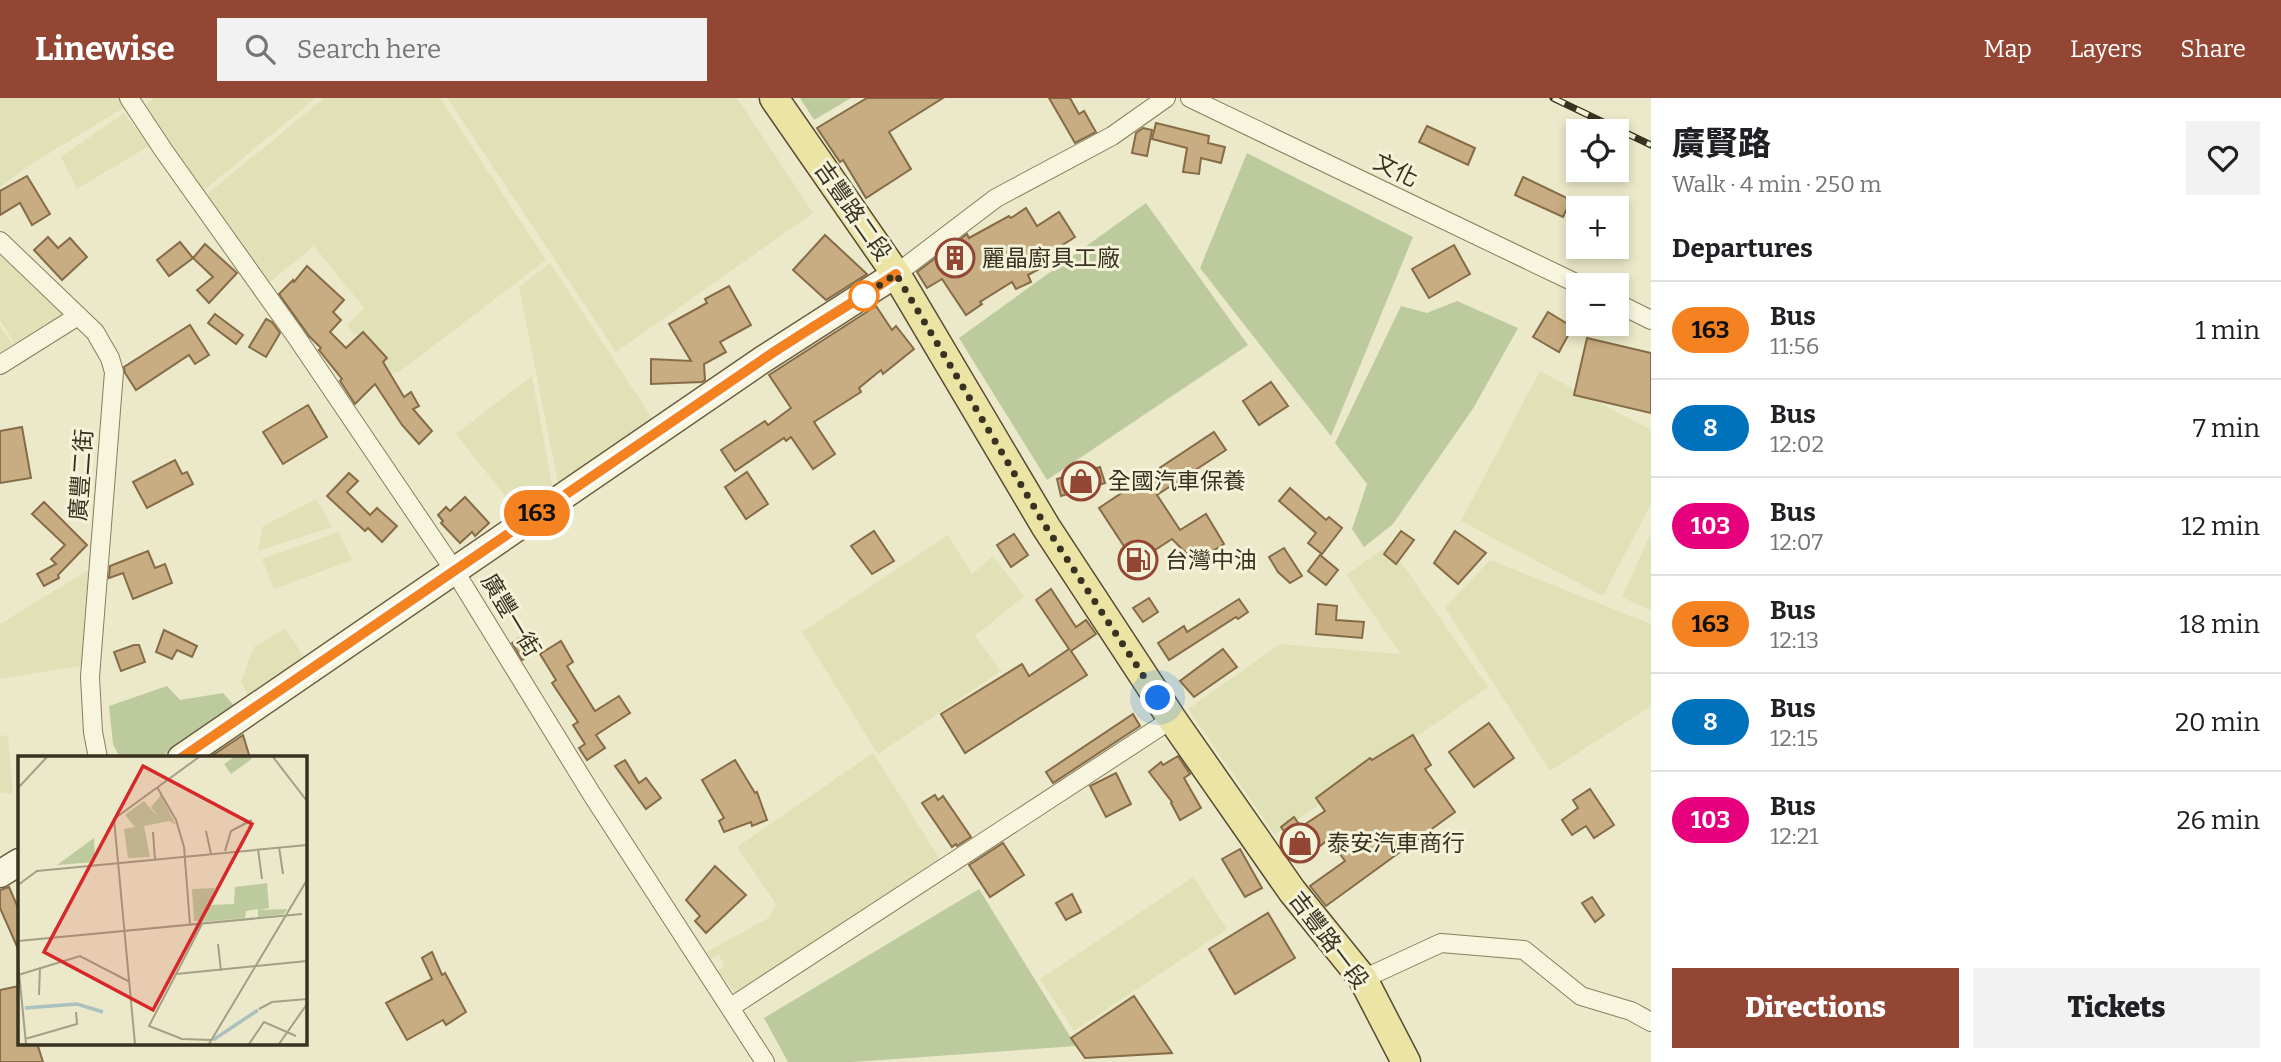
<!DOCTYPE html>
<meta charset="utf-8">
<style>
:root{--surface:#fff;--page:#f2f2f2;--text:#202124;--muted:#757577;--line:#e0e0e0;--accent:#934633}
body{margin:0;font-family:Bitter,"Noto Sans TC",serif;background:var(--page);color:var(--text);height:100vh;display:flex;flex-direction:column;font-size:26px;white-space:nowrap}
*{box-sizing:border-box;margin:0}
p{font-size:23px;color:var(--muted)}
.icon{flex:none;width:38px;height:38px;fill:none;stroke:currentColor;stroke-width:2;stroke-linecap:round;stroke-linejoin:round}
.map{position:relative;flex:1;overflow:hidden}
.panel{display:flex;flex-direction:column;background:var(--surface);width:630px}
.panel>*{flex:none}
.badge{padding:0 14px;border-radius:23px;font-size:24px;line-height:46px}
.tools{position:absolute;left:1566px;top:21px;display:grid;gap:14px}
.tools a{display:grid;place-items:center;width:63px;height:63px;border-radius:0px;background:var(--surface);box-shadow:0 4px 10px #0003;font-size:35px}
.you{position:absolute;width:35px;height:35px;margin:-18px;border:5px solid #fff;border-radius:50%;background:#1a73e8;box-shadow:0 0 0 10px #1a73e833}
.map>.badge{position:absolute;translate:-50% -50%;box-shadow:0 0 0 4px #fff}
h2{padding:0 21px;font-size:26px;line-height:63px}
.round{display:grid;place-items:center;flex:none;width:74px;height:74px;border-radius:0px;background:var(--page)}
.head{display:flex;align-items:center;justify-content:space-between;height:119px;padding:0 21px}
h1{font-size:33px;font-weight:800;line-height:52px}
.cta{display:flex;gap:14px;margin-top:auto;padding:14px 21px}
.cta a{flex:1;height:80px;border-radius:0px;background:var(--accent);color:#fff;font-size:28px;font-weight:800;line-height:80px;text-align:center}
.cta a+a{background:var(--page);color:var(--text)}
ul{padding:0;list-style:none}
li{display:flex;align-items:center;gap:21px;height:98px;padding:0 21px;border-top:2px solid var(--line)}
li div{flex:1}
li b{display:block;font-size:26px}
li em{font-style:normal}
li .badge{min-width:77px;font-weight:700;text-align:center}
header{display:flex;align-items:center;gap:42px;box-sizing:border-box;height:98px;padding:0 35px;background:var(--accent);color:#fff}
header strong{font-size:33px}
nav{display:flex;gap:38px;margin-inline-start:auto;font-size:24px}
.search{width:490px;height:63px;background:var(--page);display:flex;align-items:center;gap:18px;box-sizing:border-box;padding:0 24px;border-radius:0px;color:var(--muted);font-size:26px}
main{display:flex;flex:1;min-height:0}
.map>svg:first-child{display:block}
</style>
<header>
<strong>Linewise</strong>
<div class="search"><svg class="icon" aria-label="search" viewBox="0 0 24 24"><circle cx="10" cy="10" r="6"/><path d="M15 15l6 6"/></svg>Search here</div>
<nav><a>Map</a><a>Layers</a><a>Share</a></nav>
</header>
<main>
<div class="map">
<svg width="1651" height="964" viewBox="0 0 1651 964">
<rect width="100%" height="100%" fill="#ece9ca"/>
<g fill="#e0e1b7">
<polygon points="0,0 119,0 125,9 28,68 0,89"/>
<polygon points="154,0 316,0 202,94 146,6"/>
<polygon points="324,0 440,0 546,162 399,274 378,279 385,268 381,252 374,249 360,236 354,236 347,227 364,210 314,148 265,188 205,98"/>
<polygon points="447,0 737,0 813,115 616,254"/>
<polygon points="124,15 149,48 77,91 61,59"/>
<polygon points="0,151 71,217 20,254 0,222"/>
<polygon points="550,165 656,326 559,390 519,189"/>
<polygon points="0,228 14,249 0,258"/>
<polygon points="1540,273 1651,332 1651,406 1603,498 1461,423"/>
<polygon points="532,278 553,392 518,415 456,336"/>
<polygon points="316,401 332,429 258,453 263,428"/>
<polygon points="339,434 352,462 274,491 262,461"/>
<polygon points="1651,435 1651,513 1622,499"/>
<polygon points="948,437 972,476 993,458 1024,498 975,538 1001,573 878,656 802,534"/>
<polygon points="1389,447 1488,589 1275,737 1188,611 1280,546 1401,556 1346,477"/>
<polygon points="1490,462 1651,526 1651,608 1550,673 1445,510"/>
<polygon points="90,471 87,567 0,581 0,526"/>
<polygon points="285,531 305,560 249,601 241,583 254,549"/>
<polygon points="0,637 8,638 13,696 0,694"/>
<polygon points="873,655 943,766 736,896 718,873 724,868 719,857 710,861 707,854 770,819 776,806 737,749"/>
<polygon points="1193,779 1227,831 1074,933 1040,881"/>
</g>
<g fill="#bcca9e">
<polygon points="800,0 851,0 814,22"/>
<polygon points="1247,55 1413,139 1331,338 1200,170"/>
<polygon points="1146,105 1248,247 1047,382 959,240"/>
<polygon points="1457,203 1518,230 1474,309 1393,426 1364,449 1352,431 1367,386 1335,345 1401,208 1427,215"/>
<polygon points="167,588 180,602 223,595 236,610 160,659 120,660 113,646 109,608"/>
<polygon points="979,791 1076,948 853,964 788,964 764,920"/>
</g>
<g fill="#c8ad82" stroke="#856c46" stroke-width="2">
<polygon points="867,0 943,0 889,34 911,71 866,100 843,62 840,64 817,30"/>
<polygon points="1049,0 1070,0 1079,16 1084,13 1096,34 1075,45"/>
<polygon points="1156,25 1209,38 1208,45 1225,49 1221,65 1201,60 1199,76 1183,74 1187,50 1152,41"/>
<polygon points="1427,28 1475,50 1468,67 1419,44"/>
<polygon points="1143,30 1152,32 1147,58 1132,55 1136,35"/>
<polygon points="27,78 50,116 32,127 20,105 0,117 0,93"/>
<polygon points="1523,79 1571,102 1563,119 1515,97"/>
<polygon points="1026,110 1037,128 1059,114 1075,139 1038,163 1041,170 1028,177 1031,184 1016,191 1012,184 980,204 982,206 966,217 942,181 927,190 917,174 967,136 969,140 1009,118 1011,120"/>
<polygon points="825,137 867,176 826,202 793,172"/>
<polygon points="48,139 58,150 70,140 87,159 62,182 34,152"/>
<polygon points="180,144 193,160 169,178 157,162"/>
<polygon points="205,146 237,175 209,205 197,192 213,179 193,160"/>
<polygon points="1454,147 1470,176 1429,200 1412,171"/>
<polygon points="307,168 344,202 333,214 341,222 330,234 346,250 363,234 387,260 383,264 404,299 411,294 419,308 413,311 432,333 419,346 402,327 375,286 355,306 340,283 342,281 319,252 321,250 309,238 279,196 293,182 294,184"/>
<polygon points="729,188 751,227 720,244 726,254 704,266 705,282 702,284 651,286 651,261 691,263 669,226 707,205 705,201"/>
<polygon points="876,208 892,232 896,228 914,251 883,276 881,272 859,290 861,294 814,324 835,356 813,371 791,339 786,343 784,340 735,373 721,352 765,323 768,327 791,310 769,277"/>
<polygon points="1548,214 1571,228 1571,232 1559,254 1533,239"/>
<polygon points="215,216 243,237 236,246 208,225"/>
<polygon points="266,221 272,224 280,235 266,259 249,249"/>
<polygon points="190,227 209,257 195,266 189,257 136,292 125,275 124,269"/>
<polygon points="1587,240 1651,255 1651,315 1574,297"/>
<polygon points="1271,284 1288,308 1259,327 1243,303"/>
<polygon points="308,307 327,339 283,366 263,334"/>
<polygon points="22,329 31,380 0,385 0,333"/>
<polygon points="1214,334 1226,352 1157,397 1180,432 1206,416 1224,446 1195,464 1172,441 1135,465 1099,410"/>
<polygon points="175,362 182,376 187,374 193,386 147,410 133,384"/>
<polygon points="1100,369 1105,385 1061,398 1057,381"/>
<polygon points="747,374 768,406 746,421 725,389"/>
<polygon points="349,375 358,383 347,394 370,417 377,410 397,428 382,444 368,430 365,433 327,398"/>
<polygon points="1290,390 1326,422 1329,419 1342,430 1322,456 1308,445 1316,435 1279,403"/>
<polygon points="465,399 489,425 475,438 472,434 460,445 441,425 443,423 438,417 446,409 450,413"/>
<polygon points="44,404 87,447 58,477 59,480 44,488 37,476 56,466 51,461 65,447 32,416"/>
<polygon points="874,433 894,463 872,476 851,448"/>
<polygon points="1401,433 1414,442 1396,466 1384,456"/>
<polygon points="1455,433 1486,455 1458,486 1434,465"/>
<polygon points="1014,436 1028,457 1011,469 997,447"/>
<polygon points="1284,450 1302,478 1290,485 1278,474 1269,459"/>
<polygon points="148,453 155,470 165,466 172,485 133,501 123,475 109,480 110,468"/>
<polygon points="1320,457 1338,472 1326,487 1308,473"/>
<polygon points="1051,491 1076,529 1086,522 1096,536 1071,553 1087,577 965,655 941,616 1022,566 1029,578 1069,551 1036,502"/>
<polygon points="1149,500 1158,514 1143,524 1133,510"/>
<polygon points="1239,501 1248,514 1238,521 1236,519 1169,562 1158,545 1184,528 1187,534"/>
<polygon points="1318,506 1337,508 1336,522 1364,524 1362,540 1316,536"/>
<polygon points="164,532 197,548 192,559 177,552 172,561 156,554"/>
<polygon points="524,537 534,554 522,562 512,545"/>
<polygon points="561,543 573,564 567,568 595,613 619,598 630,615 596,637 605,650 587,662 579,650 585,646 573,627 578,624 552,585 556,582 540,556"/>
<polygon points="134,547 139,547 145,564 121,573 114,554"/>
<polygon points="1223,551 1237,569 1194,599 1180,583"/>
<polygon points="1133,616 1140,628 1053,685 1046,674"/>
<polygon points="1489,625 1514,660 1474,689 1449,654"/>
<polygon points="243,637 250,660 210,660 210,659"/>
<polygon points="1413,637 1431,667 1425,671 1455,714 1326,808 1310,788 1345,763 1329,741 1320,748 1304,727 1325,713 1316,700 1370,660 1372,662"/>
<polygon points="1178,658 1190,676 1184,680 1201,710 1180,722 1171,705 1172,704 1149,674 1161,664 1163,667"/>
<polygon points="625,662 639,685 646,680 661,700 646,711 615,668"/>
<polygon points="735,662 755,695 757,694 767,722 752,728 751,724 724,734 719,723 724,720 702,682"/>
<polygon points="1116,675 1131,706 1106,719 1090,688"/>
<polygon points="1590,691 1614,727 1594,740 1586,728 1572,737 1562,722 1578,710 1573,702"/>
<polygon points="935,697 938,702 943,698 971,739 957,748 956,746 952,749 922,705"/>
<polygon points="1294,719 1306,736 1293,746 1281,729"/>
<polygon points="1003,745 1024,777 990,799 969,767"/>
<polygon points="1240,751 1262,790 1245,799 1222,761"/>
<polygon points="715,768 746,797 706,835 695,823 700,818 686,802"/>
<polygon points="9,789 19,812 19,853 0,810 0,792"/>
<polygon points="1072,796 1081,814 1066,822 1056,805"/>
<polygon points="1592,799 1604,817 1595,824 1582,805"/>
<polygon points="1268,815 1295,860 1235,896 1209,851"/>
<polygon points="432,854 442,877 445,875 466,914 446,927 443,922 407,942 386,905 432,881 422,860"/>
<polygon points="19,888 19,945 37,945 43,964 0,964 0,892"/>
<polygon points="1134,898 1172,955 1085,960 1071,940"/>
</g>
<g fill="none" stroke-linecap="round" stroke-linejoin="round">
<defs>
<g id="street">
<polyline points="129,0 164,53 295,237 454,472 591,695 765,964"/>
<polyline points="1190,0 1580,187"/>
<polyline points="0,143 95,234 110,260 114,274 90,579 93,634 98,660"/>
<polyline points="896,176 996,100 1112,38 1166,0"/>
<polyline points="1617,205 1651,222"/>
<polyline points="0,267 78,218"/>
<polyline points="1363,881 1441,845 1524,852 1581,898 1631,913 1651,924"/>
<polyline points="731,909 1172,621"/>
</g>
<g id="secondary">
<polyline points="181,660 762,262 896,176"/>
<polyline points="0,776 19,764"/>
</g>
<polyline id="primary" points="774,0 896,176 1046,429 1172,621 1292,793 1363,881 1406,964"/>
</defs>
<use href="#street" stroke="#887d5f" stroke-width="20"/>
<use href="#secondary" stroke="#6a5e42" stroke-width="29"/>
<use href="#primary" stroke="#564a33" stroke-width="31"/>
<use href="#street" stroke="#f7f5dd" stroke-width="18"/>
<use href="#secondary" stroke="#f7f5dd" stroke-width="26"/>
<use href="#primary" stroke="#ece4a5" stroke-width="28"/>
<defs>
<polyline id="rail" points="1553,0 1651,47"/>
</defs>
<use href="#rail" stroke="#393221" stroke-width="7"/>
<use href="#rail" stroke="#f4f2d9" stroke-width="4.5" stroke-dasharray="13" stroke-linecap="butt"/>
</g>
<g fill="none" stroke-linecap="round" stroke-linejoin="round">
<defs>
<path id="line" d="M181,660l581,-398c44,-30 90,-56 134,-86"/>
</defs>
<use href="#line" stroke="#fff" stroke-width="16"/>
<use href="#line" stroke="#f58220" stroke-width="10"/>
<polyline stroke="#393221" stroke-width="7" stroke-dasharray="0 12.6" points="864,198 856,203 896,176 1046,429 1158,600"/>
</g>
<defs>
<symbol id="building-ring" viewBox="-11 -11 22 22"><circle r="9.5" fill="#f4f2d9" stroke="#934633" stroke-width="1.5"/><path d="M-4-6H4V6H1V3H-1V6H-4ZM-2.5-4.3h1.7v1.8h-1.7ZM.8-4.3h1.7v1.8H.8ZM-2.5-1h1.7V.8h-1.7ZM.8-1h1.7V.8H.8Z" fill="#934633"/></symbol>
<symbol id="shop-ring" viewBox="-11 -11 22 22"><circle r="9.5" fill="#f4f2d9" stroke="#934633" stroke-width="1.5"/><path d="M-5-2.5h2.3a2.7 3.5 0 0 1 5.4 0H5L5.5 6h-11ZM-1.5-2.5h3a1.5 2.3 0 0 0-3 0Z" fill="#934633"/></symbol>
<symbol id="fuel-ring" viewBox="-11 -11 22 22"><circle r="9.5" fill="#f4f2d9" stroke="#934633" stroke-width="1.5"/><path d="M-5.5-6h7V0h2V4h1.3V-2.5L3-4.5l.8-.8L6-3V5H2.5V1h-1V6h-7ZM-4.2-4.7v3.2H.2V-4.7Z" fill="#934633"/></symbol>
</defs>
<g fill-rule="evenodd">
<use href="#building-ring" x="933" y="138" width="44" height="44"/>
<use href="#shop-ring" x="1059" y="361" width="44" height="44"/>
<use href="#fuel-ring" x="1116" y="440" width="44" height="44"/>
<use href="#shop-ring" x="1278" y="723" width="44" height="44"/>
</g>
<circle fill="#fff" stroke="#f58220" stroke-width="3.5" cx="864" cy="198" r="14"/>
<g text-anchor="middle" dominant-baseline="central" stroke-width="6" stroke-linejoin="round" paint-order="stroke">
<g font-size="23" fill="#393221" stroke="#f4f2d9">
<text transform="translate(1396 72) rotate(26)">文化</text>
<text transform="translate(853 113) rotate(55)">吉豐路二段</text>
<text transform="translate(81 377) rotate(-86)">廣豐二街</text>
<text transform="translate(511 517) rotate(59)">廣豐一街</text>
<text transform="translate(1329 842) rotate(53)">吉豐路一段</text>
</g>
<g font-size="23" fill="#393221" stroke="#f4f2d9" text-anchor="start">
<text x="982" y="160">麗晶廚具工廠</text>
<text x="1108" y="383">全國汽車保養</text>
<text x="1165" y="462">台灣中油</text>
<text x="1327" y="745">泰安汽車商行</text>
</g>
</g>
<g transform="translate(18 658)">
<rect width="289" height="289" fill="#ece9ca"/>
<path d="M216,1h17l1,2 -21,15 -7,-10zM143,39l15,30 -7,-4 -25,5 6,31 -22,1 -4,-29 11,-2 -10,-12 19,-14 16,18 -9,-12zM76,82l1,24 -38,3zM249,127l2,25 -9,2 27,-1 -3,5 -26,3v-8l-12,2 -1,7 -44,4 9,-17 24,-1 1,-17zM197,132l-14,33h-7l-2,-32z" fill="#bcca9e"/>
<path fill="none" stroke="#aac1bf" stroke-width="3.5" d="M7,252l52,-4 26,8M195,284l45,-30"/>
<path fill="none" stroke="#a4a086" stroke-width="2" d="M255,1l34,44M139,31l19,33 8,27 6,78M0,32l29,-31M188,75l5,23M135,76l2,28M261,91l4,27M240,93l4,30M207,95l6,-20 21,-11M0,129l19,-14 270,-26M184,168l-53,102 33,13 29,1M0,185l284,-27M200,188l3,27M0,206l8,82M158,218l131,-13M0,219l62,-19 50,26M21,239l1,-28M241,253l13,-7 35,-3M7,283l52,-15 -1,-12M117,288l-21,-225 85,-62M191,288l98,-164M231,288l15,-22 32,14M261,288l28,-40"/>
<path fill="#d62828" fill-opacity="0.15" stroke="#d62828" stroke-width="3.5" d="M125,10l109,58 -99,186 -109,-58z"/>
<rect width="289" height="289" fill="none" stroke="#393221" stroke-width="3.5"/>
</g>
</svg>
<div class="tools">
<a><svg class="icon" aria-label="locate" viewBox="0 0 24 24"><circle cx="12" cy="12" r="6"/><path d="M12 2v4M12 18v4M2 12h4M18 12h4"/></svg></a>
<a>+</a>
<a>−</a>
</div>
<div class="you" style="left:1158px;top:600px"></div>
<b class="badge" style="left:537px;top:415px;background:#f58220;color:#111">163</b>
</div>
<section class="panel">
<div class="head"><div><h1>廣賢路</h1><p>Walk · 4 min · 250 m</p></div><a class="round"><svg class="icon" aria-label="heart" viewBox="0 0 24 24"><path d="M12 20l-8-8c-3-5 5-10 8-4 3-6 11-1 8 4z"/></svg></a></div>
<h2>Departures</h2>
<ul>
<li><span class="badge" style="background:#f58220;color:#111">163</span><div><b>Bus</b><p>11:56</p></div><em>1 min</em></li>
<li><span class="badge" style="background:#0072bc;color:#fff">8</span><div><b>Bus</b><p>12:02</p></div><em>7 min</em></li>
<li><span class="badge" style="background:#e6007e;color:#fff">103</span><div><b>Bus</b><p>12:07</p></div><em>12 min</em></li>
<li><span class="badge" style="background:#f58220;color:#111">163</span><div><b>Bus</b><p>12:13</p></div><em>18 min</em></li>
<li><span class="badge" style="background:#0072bc;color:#fff">8</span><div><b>Bus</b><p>12:15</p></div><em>20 min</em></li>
<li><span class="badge" style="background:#e6007e;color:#fff">103</span><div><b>Bus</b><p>12:21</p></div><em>26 min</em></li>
</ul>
<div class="cta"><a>Directions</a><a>Tickets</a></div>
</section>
</main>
